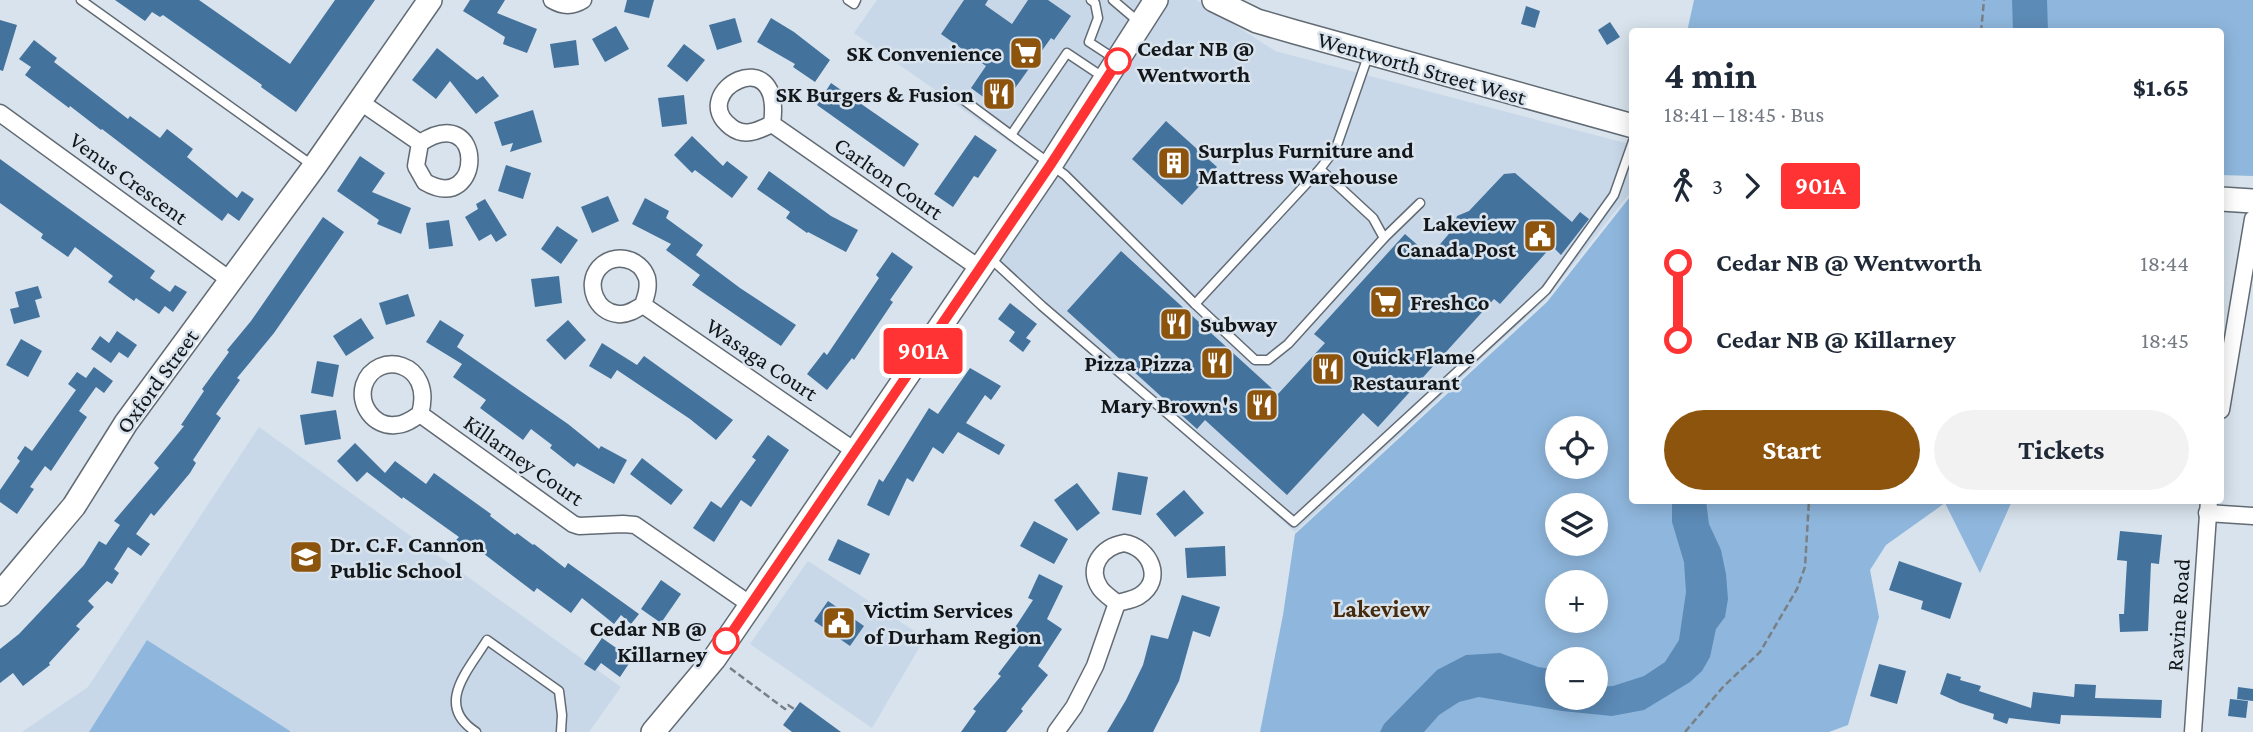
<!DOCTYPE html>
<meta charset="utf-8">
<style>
:root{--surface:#fff;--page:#f2f2f3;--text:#1f2937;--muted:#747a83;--accent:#8d540e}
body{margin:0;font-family:"Crimson Pro",serif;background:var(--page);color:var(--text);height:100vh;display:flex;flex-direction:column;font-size:26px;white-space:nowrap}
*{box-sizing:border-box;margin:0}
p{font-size:23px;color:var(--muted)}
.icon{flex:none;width:38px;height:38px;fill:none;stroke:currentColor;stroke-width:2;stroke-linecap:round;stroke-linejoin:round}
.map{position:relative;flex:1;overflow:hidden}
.sheet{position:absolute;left:1629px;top:28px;width:595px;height:476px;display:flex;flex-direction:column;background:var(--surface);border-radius:7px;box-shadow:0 4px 18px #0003}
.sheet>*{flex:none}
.badge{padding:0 14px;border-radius:5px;font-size:24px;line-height:46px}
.fabs{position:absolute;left:1545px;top:416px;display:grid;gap:14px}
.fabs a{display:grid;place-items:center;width:63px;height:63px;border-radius:50%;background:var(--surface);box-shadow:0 4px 18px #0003;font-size:35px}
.map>.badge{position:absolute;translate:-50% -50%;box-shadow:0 0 0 4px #fff}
.legs{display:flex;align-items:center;gap:10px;height:77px;padding:0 35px;font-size:23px}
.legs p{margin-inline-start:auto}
.summary{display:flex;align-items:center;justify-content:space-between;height:119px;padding:0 35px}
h1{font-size:38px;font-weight:700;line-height:52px}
.button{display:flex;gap:14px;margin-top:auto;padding:14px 35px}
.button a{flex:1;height:80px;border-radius:42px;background:var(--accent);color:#fff;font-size:28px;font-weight:700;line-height:80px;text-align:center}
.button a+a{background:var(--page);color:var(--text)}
ul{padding:0 35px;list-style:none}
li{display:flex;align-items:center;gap:24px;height:77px;font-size:26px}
li i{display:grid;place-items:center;width:10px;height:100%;margin:0 9px;background:currentColor}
li i::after{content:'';width:18px;height:18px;margin:-9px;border:5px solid;border-radius:50%;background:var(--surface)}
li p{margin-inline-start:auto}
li:first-child i{background:linear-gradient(#0000 50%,currentColor 0)}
li:last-child i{background:linear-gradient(currentColor 50%,#0000 0)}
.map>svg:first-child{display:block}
</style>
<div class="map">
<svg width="2253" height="732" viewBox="0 0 2253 732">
<rect width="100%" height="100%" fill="#d8e3ed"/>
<g fill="#c8d8e8">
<polygon points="877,0 1196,0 1275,51 1633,145 1633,189 1545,300 1295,532 995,262 1052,172 854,33"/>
<polygon points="259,427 621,687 589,732 22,732 88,687"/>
<polygon points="808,561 925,638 872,728 750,644"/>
</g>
<g fill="#8fb7dd" fill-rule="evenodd">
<polygon points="1694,0 2253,0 2253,176 2221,175 2221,32 1687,32"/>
<path d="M1633,193v307l379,1 -32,72 -35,-70 -59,42 -16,25 9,47 -31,108 -19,7h-569l23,-117 12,-81 252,-232zM1558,429h38v38h-38zM1558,506h38v38h-38zM1558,583h38v38h-38zM1558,660h38v38h-38z"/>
<polygon points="147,640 290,731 290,732 89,732"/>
</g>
<g fill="#5c8bb7">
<polygon points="2012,0 2047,0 2048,31 2013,31"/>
<polygon points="1672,501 1706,501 1709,524 1721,550 1726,574 1728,599 1725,617 1716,629 1710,657 1702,671 1690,682 1644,710 1612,716 1562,711 1479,697 1459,702 1439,715 1424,732 1380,732 1384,724 1437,670 1466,655 1500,653 1538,667 1557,670 1558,698 1596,698 1596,687 1613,686 1644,676 1665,662 1679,640 1686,592 1684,562 1672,522"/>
</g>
<g fill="#43729c">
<polygon points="115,0 199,0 290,64 335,0 375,0 296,112 261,87 262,85 163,15 160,17 152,12 145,21"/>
<polygon points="470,0 505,0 497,13 537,29 527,53 503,44 505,37 463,11"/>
<polygon points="627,0 654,0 649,18 624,12"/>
<polygon points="964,0 988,0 985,5 1012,24 1028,0 1048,0 1071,16 1054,40 1051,38 1000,109 971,88 986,66 941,34"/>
<polygon points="1526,6 1540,11 1535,28 1521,24"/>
<polygon points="735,18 742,42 717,50 709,25"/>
<polygon points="771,18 794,32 830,60 815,82 793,67 795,64 757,42"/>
<polygon points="0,20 17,25 3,71 0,70"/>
<polygon points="1610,22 1620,37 1607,45 1598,30"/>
<polygon points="616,26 629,49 605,62 592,39"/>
<polygon points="34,40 57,58 54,62 128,119 130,116 160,138 167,129 193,149 187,157 237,198 242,191 254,199 239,221 228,213 222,221 102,129 101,130 70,106 69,108 25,75 31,67 19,59"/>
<polygon points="576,40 579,65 554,68 550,44"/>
<polygon points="684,44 705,60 687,82 667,66"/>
<polygon points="437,48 477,80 483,76 499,96 476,114 450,81 436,99 412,80"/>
<polygon points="831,83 919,144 904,167 817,105"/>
<polygon points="684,95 687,124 662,127 658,98"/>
<polygon points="533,110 542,142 510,152 513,143 502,146 494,122"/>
<polygon points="1166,121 1217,167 1182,205 1132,159"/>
<polygon points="975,135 997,150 978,178 974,176 953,207 934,194"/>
<polygon points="692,136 723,166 727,161 748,177 732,198 695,170 692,173 674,155"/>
<polygon points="360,156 385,173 372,192 411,208 401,234 377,224 379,220 337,191"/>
<polygon points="0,159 155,271 150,278 170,292 175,285 187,292 173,312 165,306 159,314 136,298 134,301 108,282 113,276 75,247 68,257 41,238 43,234 0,203"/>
<polygon points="506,165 531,173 523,199 498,191"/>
<polygon points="769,171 831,216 858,230 846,252 808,232 807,233 786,218 790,212 757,189"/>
<polygon points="1515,173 1572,222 1580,212 1589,219 1561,255 1552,246 1500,304 1494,299 1378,427 1363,413 1287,495 1205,420 1197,429 1067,311 1121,251 1278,394 1325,343 1314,334 1405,234 1430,256 1453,229 1457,216 1469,211 1504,174"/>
<polygon points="608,196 619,221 592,233 581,207"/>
<polygon points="645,198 669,211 666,218 703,245 696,255 740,288 796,325 781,346 692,285 700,275 666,250 671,244 632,224"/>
<polygon points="485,199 507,235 496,242 491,234 479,241 465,217 478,209 476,204"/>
<polygon points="323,217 344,232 274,333 237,378 240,380 216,414 221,418 193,460 196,463 190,473 154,516 151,513 136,534 150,544 141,556 128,547 114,569 119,573 112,584 107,581 88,601 94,607 76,626 80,629 49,663 50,665 23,686 13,673 0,683 0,649 19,634 84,565 99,541 106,545 120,525 114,521 159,468 154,463 184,426 181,425 204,391 202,389 229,352 227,350 251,321"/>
<polygon points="449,220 453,246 429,249 426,223"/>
<polygon points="557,226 578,240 561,264 541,249"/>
<polygon points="892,252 913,267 890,300 893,302 854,360 852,358 827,390 807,374 824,352 827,355 879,278 876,275"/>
<polygon points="559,276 562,303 535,307 531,279"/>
<polygon points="38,286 42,298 35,300 40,317 14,324 10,309 19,307 15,292"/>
<polygon points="408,294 415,316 386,325 379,303"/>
<polygon points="1010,303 1037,324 1026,338 1031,341 1023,352 1009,341 1015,332 998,319"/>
<polygon points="361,318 374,338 346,356 333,336"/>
<polygon points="440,320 464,335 457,347 568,424 599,449 601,446 627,460 614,484 577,463 574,467 550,448 552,445 531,429 523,440 480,408 486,400 453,377 462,364 426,342"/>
<polygon points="568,320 586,340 565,360 546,340"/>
<polygon points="117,331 137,345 128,358 119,352 111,363 91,349 100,336 109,343"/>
<polygon points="21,339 42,351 28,377 6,365"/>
<polygon points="602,343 637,365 644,356 733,420 716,440 690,419 617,370 611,379 589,366"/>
<polygon points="317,361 339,365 333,397 311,393"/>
<polygon points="94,367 113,381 104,393 96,387 79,411 87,417 51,471 45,466 30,487 34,489 17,514 0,502 0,490 20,461 17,458 25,446 32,451 76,390 68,384 77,372 86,378"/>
<polygon points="970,368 1001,386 991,400 985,395 966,423 1005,445 999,455 958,432 943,454 933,447 913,482 907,478 889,516 867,505 879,479 883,482 929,408 938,414"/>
<polygon points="336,410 341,439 305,445 300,415"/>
<polygon points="768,435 789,450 751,507 741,500 714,542 693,528 711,501 721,508 756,460 752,457"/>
<polygon points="355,443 385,473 395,461 426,484 434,473 491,514 490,516 515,535 517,533 533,545 534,544 565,568 568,563 639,614 631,624 621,615 614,624 582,598 571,613 537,588 534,592 471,544 468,548 456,540 459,537 403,497 402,499 367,472 357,482 337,461"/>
<polygon points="642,458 683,490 671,505 630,474"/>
<polygon points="1118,472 1148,477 1141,515 1112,510"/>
<polygon points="1077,483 1100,513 1077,531 1054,500"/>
<polygon points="1184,490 1204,513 1175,537 1156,514"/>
<polygon points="1034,521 1068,539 1054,564 1020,546"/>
<polygon points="2120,531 2162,535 2159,564 2151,563 2148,631 2120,632 2119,614 2124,614 2127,561 2117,560"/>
<polygon points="838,539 870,554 860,575 828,560"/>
<polygon points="1225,546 1226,576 1187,578 1185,548"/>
<polygon points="1899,561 1962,583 1950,619 1921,609 1923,601 1889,590"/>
<polygon points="1039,574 1063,586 1047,619 1062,629 1038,666 1048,675 1021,709 1023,711 1006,732 961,732 976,711 973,709 1001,676 998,674 1024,640 1012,632 1033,600 1028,598"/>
<polygon points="661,580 681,594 661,623 641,609"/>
<polygon points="1182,595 1220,607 1210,637 1193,631 1179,681 1153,732 1107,732 1126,700 1143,665 1151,635 1168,639"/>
<polygon points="828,601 864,626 850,646 814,621"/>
<polygon points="602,638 632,659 620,677 601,663 595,671 584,664"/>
<polygon points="1879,664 1906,671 1897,704 1870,696"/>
<polygon points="1947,673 1961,677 1960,680 1981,686 1979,691 2031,708 2033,692 2074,697 2075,684 2096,685 2095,698 2162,700 2161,718 2061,715 2060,724 2009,718 2007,724 1993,719 1994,714 1960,703 1940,694"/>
<polygon points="2238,687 2253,689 2253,701 2237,699"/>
<polygon points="2230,699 2248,701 2246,718 2228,716"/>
<polygon points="800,702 841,732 792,732 783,725"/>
</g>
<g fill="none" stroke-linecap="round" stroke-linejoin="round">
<defs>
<g id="lane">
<polyline points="81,0 312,165"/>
<polyline points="848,0 854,4 856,0"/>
<polyline points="1091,0 1095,3 1098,18 1089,42 1115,59"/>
<polyline points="1113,0 1140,23"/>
<polyline points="961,98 1065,175 1195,304 1255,360 1268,360 1288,344 1384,238 1373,218 1320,169 1336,148 1368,56"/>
<polyline points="1011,135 1067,53 1103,77"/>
<polyline points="1384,238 1420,203"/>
<polyline points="990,258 1042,306 1294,522 1546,290 1614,195 1633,141"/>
<polyline points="1195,304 1320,169"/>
<path d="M476,732c-42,-27 -8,-61 11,-92l72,51 3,24 -1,17"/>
</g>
<g id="street">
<path d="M552,0c10,6 20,7 31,0"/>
<path d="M359,101l61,42c66,-43 64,73 5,39l-9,-16 4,-23"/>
<polyline points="0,113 230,280"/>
<path d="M772,124c-13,6 -27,14 -41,3 -46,-34 53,-90 41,-3l207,144"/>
<path d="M643,305c3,-9 6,-17 4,-27 -7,-21 -34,-26 -48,-10 -14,17 -3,44 19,46 9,1 17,-4 25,-9l212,146"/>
<polyline points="2221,410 2253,219"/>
<path d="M420,414c-7,5 -15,11 -25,11 -21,2 -37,-20 -31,-40 12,-36 71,-24 56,29l153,110 6,2 44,-2 12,1 116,80"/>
<polyline points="2207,513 2253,516"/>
<path d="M1124,543c26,4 41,37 15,53 -6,4 -15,5 -22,7 -6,-5 -13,-9 -17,-15 -14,-21 2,-41 24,-45z"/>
<polyline points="1056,732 1074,707 1095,666 1117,603"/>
<polyline points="2193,732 2209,500"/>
</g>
<g id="secondary">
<polyline points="1214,0 1257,21 1295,32 1633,126"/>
<polyline points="2221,199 2253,201"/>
<polyline points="0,594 74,506 126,423 314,167 430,0"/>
<polyline points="653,732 714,659 751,605 1051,164 1156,0"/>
</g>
</defs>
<use href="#lane" stroke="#626b74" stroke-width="11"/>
<use href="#street" stroke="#626b74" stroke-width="19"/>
<use href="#secondary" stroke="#626b74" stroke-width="26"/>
<g stroke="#788086" stroke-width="2.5" stroke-dasharray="7 3.5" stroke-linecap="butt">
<polyline points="1981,32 1984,0"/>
<polyline points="730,668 785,709 788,705 794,709"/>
<polyline points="1685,732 1723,687 1760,652 1797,589 1805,567 1809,500"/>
</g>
<use href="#lane" stroke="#fff" stroke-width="8"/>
<use href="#street" stroke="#fff" stroke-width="16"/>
<use href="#secondary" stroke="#fff" stroke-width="23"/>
</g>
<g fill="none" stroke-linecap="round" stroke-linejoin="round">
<defs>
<polyline id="line-1" points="726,641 1051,164 1118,61"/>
</defs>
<use href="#line-1" stroke="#fff" stroke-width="16"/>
<use href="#line-1" stroke="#f33" stroke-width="10"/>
</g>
<defs>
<symbol id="supermarket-square" viewBox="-11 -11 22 22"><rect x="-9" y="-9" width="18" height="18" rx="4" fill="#8d540e" stroke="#d8e3ed"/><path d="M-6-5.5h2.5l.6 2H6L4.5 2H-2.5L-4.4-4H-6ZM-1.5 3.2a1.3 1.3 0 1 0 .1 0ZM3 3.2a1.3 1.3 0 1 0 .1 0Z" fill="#fff"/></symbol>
<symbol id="restaurant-square" viewBox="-11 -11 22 22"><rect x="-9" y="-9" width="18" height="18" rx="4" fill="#8d540e" stroke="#d8e3ed"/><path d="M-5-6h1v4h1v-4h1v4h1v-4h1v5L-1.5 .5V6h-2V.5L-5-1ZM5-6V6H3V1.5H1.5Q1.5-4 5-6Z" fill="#fff"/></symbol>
<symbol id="building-square" viewBox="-11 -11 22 22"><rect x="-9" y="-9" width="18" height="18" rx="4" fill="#8d540e" stroke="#d8e3ed"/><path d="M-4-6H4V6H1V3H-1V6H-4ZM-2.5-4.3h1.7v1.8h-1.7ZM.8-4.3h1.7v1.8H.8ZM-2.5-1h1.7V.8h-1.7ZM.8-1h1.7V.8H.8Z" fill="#fff"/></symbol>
<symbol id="civic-square" viewBox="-11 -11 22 22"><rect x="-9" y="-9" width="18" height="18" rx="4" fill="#8d540e" stroke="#d8e3ed"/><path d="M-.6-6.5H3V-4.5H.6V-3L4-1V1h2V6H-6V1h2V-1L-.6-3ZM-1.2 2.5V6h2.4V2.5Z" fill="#fff"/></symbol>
<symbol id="school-square" viewBox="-11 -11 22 22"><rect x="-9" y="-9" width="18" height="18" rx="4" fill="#8d540e" stroke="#d8e3ed"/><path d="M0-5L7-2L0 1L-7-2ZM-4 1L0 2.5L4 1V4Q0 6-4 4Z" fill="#fff"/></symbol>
</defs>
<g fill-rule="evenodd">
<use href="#supermarket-square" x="1007" y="34" width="38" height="38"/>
<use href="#restaurant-square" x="980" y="75" width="38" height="38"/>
<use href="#building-square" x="1155" y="144" width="38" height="38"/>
<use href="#civic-square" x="1521" y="217" width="38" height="38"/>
<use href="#supermarket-square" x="1367" y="283" width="38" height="38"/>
<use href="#restaurant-square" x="1157" y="305" width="38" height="38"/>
<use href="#restaurant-square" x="1198" y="344" width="38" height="38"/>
<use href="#restaurant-square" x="1309" y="350" width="38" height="38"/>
<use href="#restaurant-square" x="1243" y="386" width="38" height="38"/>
<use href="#school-square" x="287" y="538" width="38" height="38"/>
<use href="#civic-square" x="820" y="604" width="38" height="38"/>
</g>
<g fill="#fff" stroke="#f33" stroke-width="3.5">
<circle cx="1118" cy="61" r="12"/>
<circle cx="726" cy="641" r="12"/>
</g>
<g text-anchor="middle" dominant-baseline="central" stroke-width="5" stroke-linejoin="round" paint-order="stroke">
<g font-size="23" font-weight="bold" fill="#13171a" stroke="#d8e3ed" text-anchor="start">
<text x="1137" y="48">Cedar NB @<tspan x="1137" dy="26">Wentworth</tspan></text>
<text x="707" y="628" text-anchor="end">Cedar NB @<tspan x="707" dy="26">Killarney</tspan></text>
</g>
<g font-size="23" font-weight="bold" fill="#13171a" stroke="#d8e3ed" text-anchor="start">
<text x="1002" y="53" text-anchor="end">SK Convenience</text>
<text x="974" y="94" text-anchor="end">SK Burgers &amp; Fusion</text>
<text x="1198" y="150">Surplus Furniture and<tspan x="1198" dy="26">Mattress Warehouse</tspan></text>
<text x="1516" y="223" text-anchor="end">Lakeview<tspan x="1516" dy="26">Canada Post</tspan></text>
<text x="1410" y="302">FreshCo</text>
<text x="1200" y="324">Subway</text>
<text x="1352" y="356">Quick Flame<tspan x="1352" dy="26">Restaurant</tspan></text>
<text x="1192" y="363" text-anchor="end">Pizza Pizza</text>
<text x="1238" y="405" text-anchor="end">Mary Brown's</text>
<text x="330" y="544">Dr. C.F. Cannon<tspan x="330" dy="26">Public School</tspan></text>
<text x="864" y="610">Victim Services<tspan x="864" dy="26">of Durham Region</tspan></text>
</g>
<g font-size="23" fill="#13171a" stroke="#d8e3ed">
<text transform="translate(1422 68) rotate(16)">Wentworth Street West</text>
<text transform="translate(129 178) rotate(36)">Venus Crescent</text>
<text transform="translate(889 178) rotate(35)">Carlton Court</text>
<text transform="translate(762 359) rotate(34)">Wasaga Court</text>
<text transform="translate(157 381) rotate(-54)">Oxford Street</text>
<text transform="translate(524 460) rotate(35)">Killarney Court</text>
<text transform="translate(2178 615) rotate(-86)">Ravine Road</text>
</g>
<g font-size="24" font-weight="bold" fill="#462a0b" stroke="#d8e3ed">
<text x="1381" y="608">Lakeview</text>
</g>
</g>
</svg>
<div class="fabs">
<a><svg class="icon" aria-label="locate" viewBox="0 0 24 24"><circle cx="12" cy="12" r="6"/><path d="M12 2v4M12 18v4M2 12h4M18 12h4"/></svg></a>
<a><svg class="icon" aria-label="layers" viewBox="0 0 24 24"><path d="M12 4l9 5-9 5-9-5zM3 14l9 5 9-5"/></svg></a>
<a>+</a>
<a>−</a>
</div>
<b class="badge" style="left:923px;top:351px;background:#f33;color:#fff">901A</b>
<section class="sheet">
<div class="summary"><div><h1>4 min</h1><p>18:41 – 18:45 · Bus</p></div><b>$1.65</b></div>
<div class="legs"><svg class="icon" aria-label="walk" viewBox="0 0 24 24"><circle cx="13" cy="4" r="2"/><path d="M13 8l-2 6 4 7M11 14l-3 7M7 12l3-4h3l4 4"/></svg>3<svg class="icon" aria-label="forward" viewBox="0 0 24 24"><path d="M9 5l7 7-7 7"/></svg><b class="badge" style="background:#f33;color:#fff">901A</b></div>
<ul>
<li><i style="color:#f33"></i><b>Cedar NB @ Wentworth</b><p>18:44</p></li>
<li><i style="color:#f33"></i><b>Cedar NB @ Killarney</b><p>18:45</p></li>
</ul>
<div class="button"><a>Start</a><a>Tickets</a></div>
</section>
</div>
